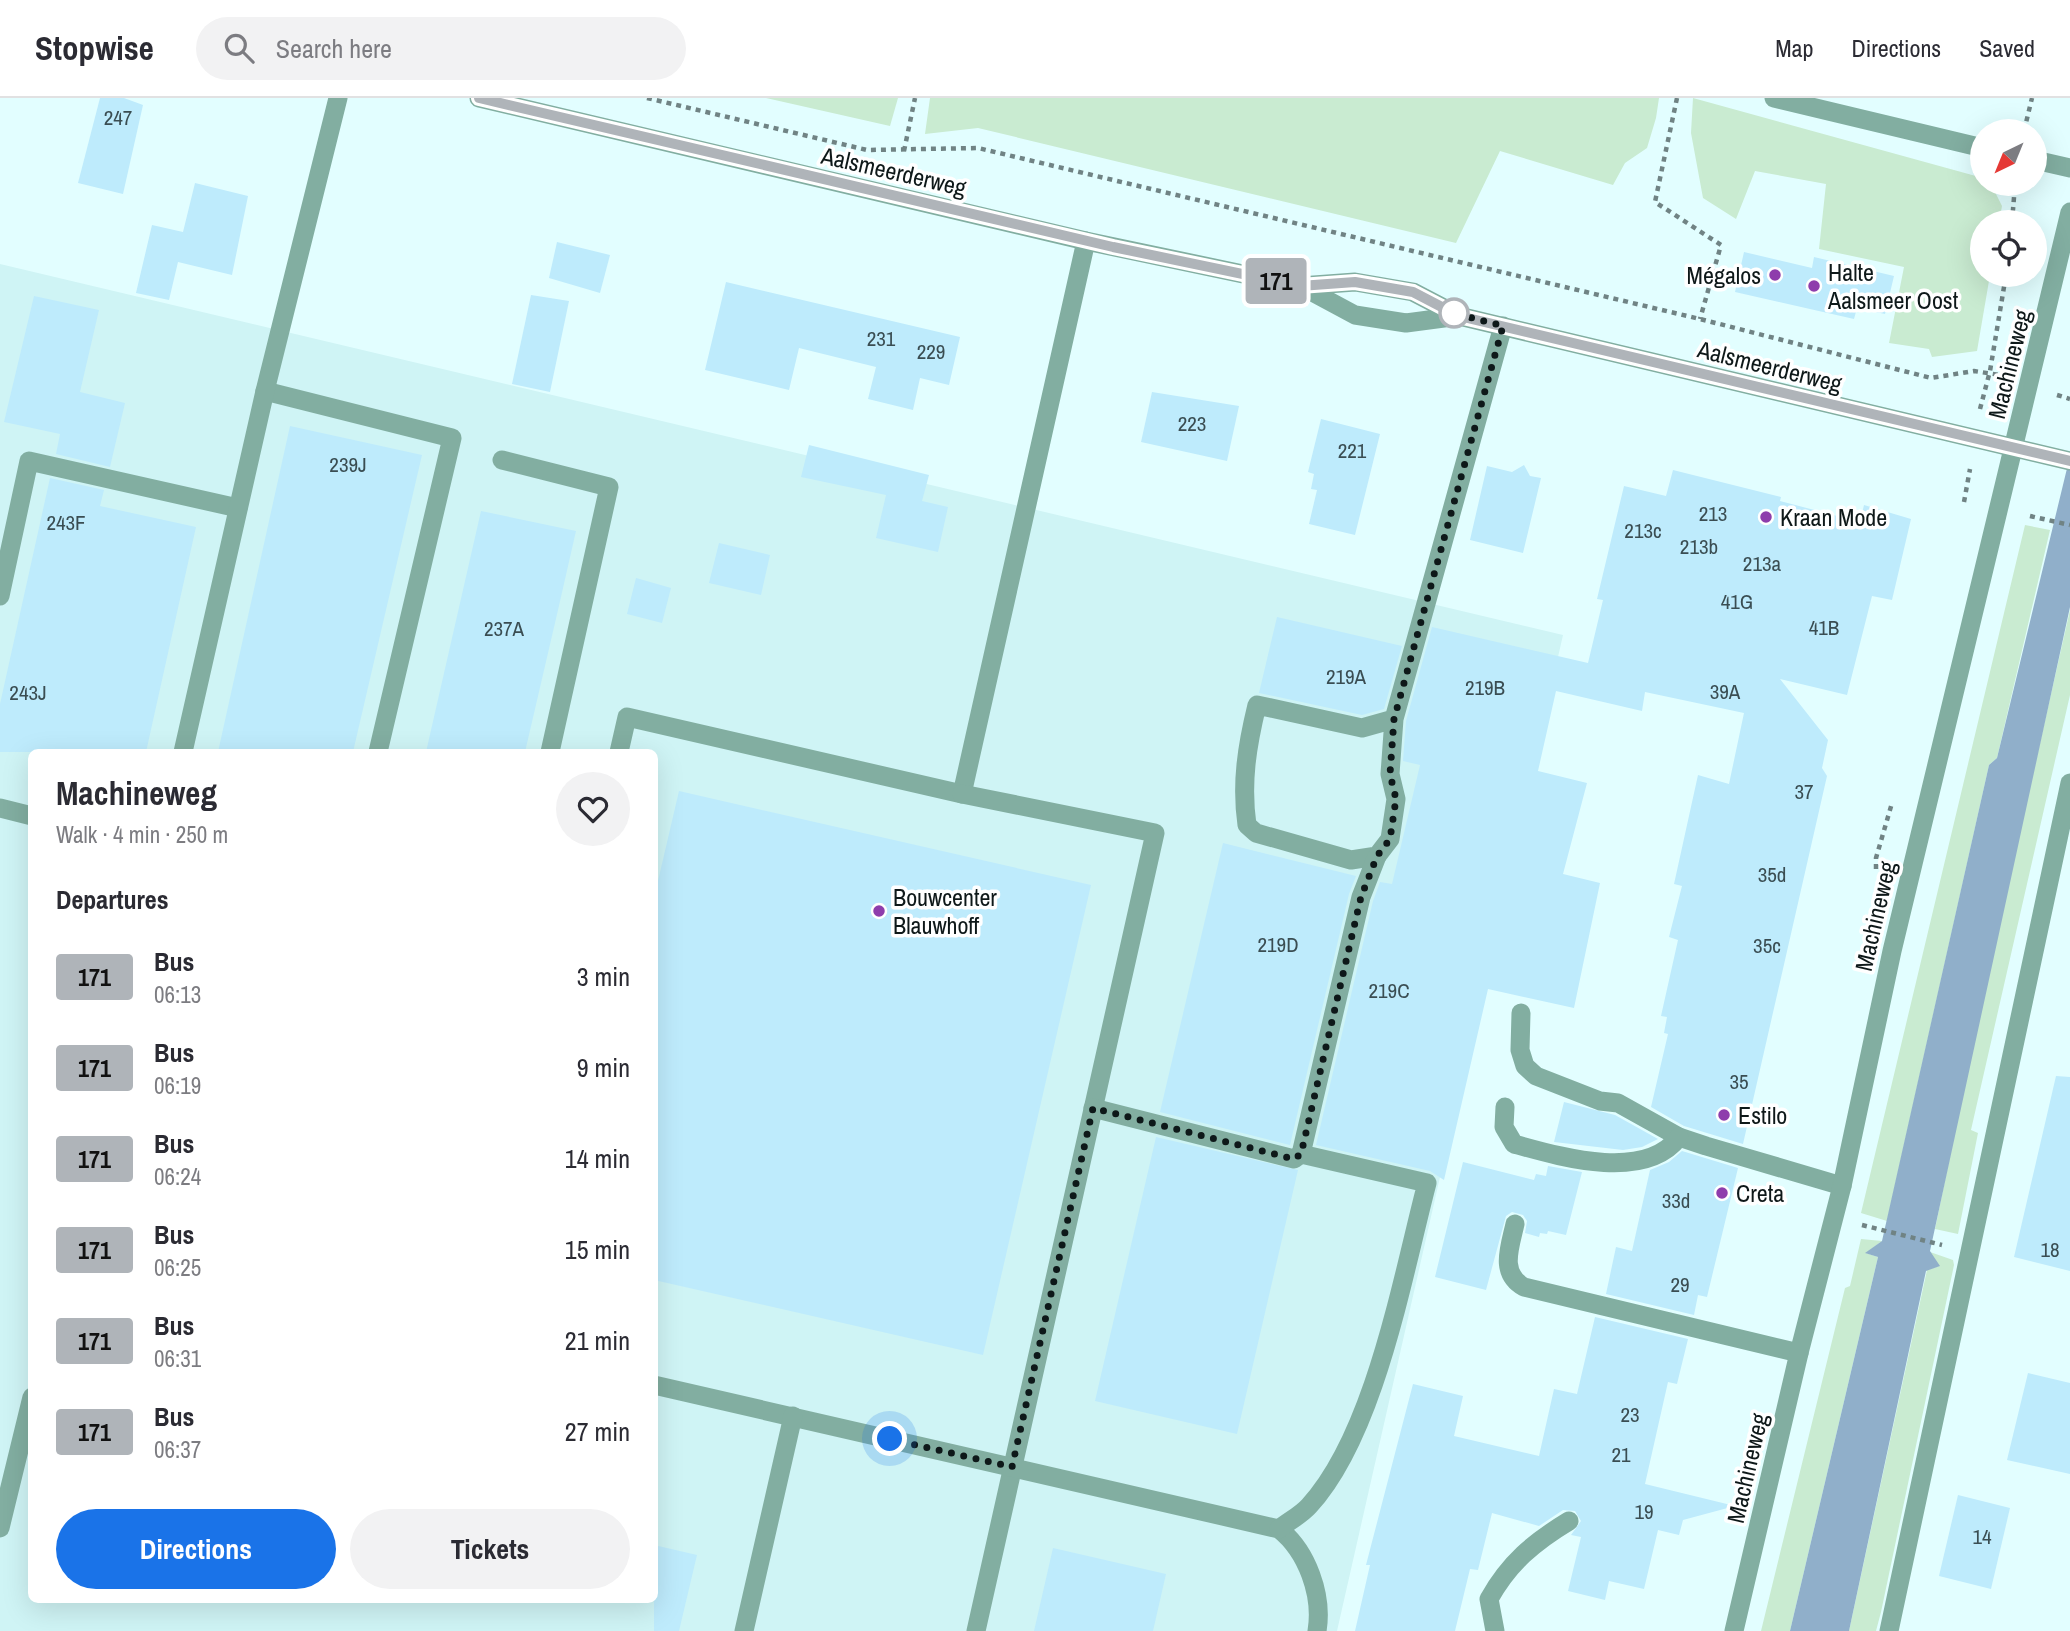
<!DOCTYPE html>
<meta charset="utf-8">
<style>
:root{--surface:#fff;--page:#f2f2f3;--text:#2b2b33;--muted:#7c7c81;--line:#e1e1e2;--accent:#1a73e8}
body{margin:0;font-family:"Archivo Narrow",sans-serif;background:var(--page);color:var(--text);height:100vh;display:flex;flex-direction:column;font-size:26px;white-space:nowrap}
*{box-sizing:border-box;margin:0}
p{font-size:23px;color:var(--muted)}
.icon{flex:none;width:38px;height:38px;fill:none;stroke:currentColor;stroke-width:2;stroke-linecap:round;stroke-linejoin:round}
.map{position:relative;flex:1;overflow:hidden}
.panel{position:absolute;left:28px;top:651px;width:630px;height:854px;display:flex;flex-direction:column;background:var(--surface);border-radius:10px;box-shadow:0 7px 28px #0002}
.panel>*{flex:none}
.badge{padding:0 14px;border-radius:5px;font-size:24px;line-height:46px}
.needle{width:46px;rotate:223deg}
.tools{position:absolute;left:1970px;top:21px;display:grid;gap:14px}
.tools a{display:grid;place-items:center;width:77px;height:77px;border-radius:50%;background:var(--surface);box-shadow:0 7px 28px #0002;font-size:35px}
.you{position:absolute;width:35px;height:35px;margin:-18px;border:5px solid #fff;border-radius:50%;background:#1a73e8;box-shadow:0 0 0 10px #1a73e833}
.map>.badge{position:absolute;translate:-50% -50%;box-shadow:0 0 0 4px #fff}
h2{padding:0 28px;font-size:26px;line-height:63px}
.round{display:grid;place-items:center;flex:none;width:74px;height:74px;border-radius:37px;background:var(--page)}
.head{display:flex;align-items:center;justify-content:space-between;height:119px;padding:0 28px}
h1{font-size:33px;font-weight:800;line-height:52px}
.primary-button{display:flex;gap:14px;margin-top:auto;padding:14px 28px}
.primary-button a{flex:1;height:80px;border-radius:42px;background:var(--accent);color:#fff;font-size:28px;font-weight:800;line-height:80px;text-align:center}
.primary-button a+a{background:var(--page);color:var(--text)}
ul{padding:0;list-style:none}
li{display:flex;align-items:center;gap:21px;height:91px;padding:0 28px}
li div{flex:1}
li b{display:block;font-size:26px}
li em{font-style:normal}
li .badge{min-width:77px;font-weight:700;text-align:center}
header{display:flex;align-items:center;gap:42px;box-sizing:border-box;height:98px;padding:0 35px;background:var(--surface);border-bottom:2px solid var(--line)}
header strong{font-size:33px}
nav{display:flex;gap:38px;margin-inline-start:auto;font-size:24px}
.search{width:490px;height:63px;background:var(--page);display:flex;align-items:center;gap:18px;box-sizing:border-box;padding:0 24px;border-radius:38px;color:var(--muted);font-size:26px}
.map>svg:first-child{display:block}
</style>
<header>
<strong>Stopwise</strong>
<div class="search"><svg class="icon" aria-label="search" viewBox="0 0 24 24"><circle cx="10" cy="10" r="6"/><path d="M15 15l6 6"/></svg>Search here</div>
<nav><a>Map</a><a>Directions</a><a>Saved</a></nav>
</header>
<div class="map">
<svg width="2070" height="1533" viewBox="0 0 2070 1533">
<rect width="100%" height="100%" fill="#e2feff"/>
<path fill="#cff4f5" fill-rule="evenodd" d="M0,166l1563,371 -226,996h-1337zM32,654h622v848h-622z"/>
<g fill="#c9ebd1">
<polygon points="766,0 898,0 890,28"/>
<polygon points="930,0 1659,0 1656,20 1647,50 1625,65 1613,87 1500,53 1456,145 978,30 925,36"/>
<polygon points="1693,0 1983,80 1983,86 1991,86 2002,108 1999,124 1983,124 1983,177 1990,177 1977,253 1932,259 1929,251 1889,245 1904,169 1819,151 1826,86 1755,73 1736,121 1703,100 1691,35"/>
<polygon points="2025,427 2050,432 1997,660 1989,667 1887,1123 1861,1115"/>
<polygon points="2070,512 2070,597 1971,1032 1978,1035 1958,1136 1935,1131 1984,893"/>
<polygon points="1861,1141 1882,1143 1866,1155 1878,1159 1790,1533 1761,1533 1845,1190 1850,1188"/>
<polygon points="1930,1154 1953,1162 1954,1167 1881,1514 1876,1533 1849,1533 1927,1172 1939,1168"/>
</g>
<polygon fill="#90afca" points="2070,358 2070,509 1930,1153 1940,1168 1926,1173 1849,1533 1790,1533 1878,1159 1865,1155 1882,1143 1989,667 1997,660"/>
<g fill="#beebfc">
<polygon points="100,0 124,0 143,7 123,96 78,85"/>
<polygon points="195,85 248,98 232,177 178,164 169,202 136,195 152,127 183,134"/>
<polygon points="557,144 610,157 600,195 549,180"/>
<polygon points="1744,154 1812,170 1814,159 1894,178 1885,216 1857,210 1854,221 1735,194"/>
<polygon points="726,184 960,239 949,287 920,280 913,312 868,301 876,269 799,250 789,292 705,272"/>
<polygon points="531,197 569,203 550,294 512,286"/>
<polygon points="34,198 99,212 80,294 125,305 110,369 56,356 60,336 4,324"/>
<polygon points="1152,294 1239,308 1227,363 1141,344"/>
<polygon points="1321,321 1380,336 1355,437 1309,426 1317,392 1311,391 1314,376 1308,374"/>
<polygon points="290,328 422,357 353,654 218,654"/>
<polygon points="809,347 929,377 922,403 948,409 938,454 876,440 886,397 801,379"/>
<polygon points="1524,367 1530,378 1541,380 1523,455 1470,442 1487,368 1512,374"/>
<polygon points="1673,372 1781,399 1780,403 1860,424 1864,407 1911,421 1892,502 1872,498 1847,597 1780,581 1828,642 1822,670 1827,678 1743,1046 1684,1028 1651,1009 1668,936 1664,935 1667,919 1661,918 1678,842 1669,839 1682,788 1674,786 1698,677 1729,686 1744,615 1645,594 1642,613 1556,593 1538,673 1587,685 1563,776 1600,785 1574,910 1488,891 1444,1082 1430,1073 1316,1047 1373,803 1380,784 1392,786 1420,667 1403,663 1406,623 1432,529 1588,565 1603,502 1597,501 1624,388 1666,398"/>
<polygon points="50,380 104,392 100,408 196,429 146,654 0,654 0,606"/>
<polygon points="481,413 576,433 558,512 525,654 426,654"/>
<polygon points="719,445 770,457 761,497 709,485"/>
<polygon points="636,480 671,490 662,525 627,516"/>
<polygon points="1277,519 1402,548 1384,611 1362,617 1259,595"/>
<polygon points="679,693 1091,787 983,1257 654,1182 654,800"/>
<polygon points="1223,745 1356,778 1349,796 1290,1047 1160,1014"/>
<polygon points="2056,978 2070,979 2070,1173 2014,1159"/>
<polygon points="1564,1004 1615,1017 1658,1041 1642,1049 1623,1052 1554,1044"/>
<polygon points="1156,1039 1298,1072 1237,1336 1095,1303"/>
<polygon points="1682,1053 1738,1070 1707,1199 1698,1197 1694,1217 1606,1196 1616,1149 1632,1153 1650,1072 1669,1064"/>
<polygon points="1463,1064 1534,1082 1536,1076 1546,1078 1548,1068 1582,1074 1566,1137 1548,1133 1547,1136 1540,1135 1539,1139 1525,1135 1527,1123 1523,1117 1512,1114 1506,1118 1486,1192 1435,1179"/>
<polygon points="1595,1219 1688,1241 1677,1286 1668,1284 1645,1386 1735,1408 1683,1422 1679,1437 1658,1432 1644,1491 1609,1483 1605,1502 1568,1493 1581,1439 1571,1437 1581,1423 1575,1413 1563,1412 1539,1428 1492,1415 1478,1472 1470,1471 1455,1533 1355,1533 1370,1467 1366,1467 1413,1286 1463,1298 1454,1338 1539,1358 1554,1291 1577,1296"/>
<polygon points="2028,1275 2070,1285 2070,1376 2007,1362"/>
<polygon points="1958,1397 2010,1410 1991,1491 1939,1478"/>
<polygon points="654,1447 697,1457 679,1533 654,1533"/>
<polygon points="1053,1450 1166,1476 1153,1533 1034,1533"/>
</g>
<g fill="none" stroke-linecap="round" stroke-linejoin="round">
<g stroke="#708384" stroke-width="4.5" stroke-dasharray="5 5" stroke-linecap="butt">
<polyline points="647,0 867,52 978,50 1700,221 1931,280 1974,273 2000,277"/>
<polyline points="1677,0 1655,104 1721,147 1700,221"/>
<polyline points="2024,33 2032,0"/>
<polyline points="904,53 915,0"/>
<polyline points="2012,124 2015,87"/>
<polyline points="2057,297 2070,301"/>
<polyline points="1980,311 1990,273 2006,177"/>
<polyline points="1964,404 1970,371"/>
<polyline points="2030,418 2070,427"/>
<polyline points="1876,771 1876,760 1892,705"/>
<polyline points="1862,1127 1942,1147"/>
</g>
<g stroke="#82aea1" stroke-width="19">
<polyline points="265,293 452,340 378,654"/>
<polyline points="502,362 609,389 550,654"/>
<polyline points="0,498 29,363 238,410"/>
<path d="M1394,621l-32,9 -105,-23c-10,41 -16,78 -10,120l9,8 95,27 26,-4 13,-17 6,-40 -6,-25 4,-55 109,-393"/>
<polyline points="183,654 265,293 338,0"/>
<polyline points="619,654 627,619 962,696 1086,143"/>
<polyline points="962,696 1155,735 976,1533"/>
<polyline points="0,710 32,718"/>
<polyline points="1521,915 1520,952 1525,968 1536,978 1600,1003 1618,1005 1679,1039 1706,1048 1842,1088"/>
<path d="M1505,1009l-1,20 10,17c47,13 131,38 165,-7"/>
<polyline points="1093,1010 1294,1061 1301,1056"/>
<path d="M1515,1126c-5,23 -16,49 9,63l275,66"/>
<path d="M654,1287l625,144c28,22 44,66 38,102"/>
<polyline points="0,1430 32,1299"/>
<path d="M1279,1431c10,-8 22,-14 30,-23 66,-72 93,-228 118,-323l-126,-29 60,-257 16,-41"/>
<polyline points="744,1533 793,1318"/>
<path d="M1495,1533l-6,-32c20,-36 45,-57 80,-78"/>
</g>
<g stroke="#82aea1" stroke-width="19">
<polyline points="1774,0 1983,50"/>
<polyline points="2035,62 2070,70"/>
<polyline points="1889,1533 2070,685"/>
</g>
<g stroke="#82aea1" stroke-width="19">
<polyline points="479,0 1086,143 1300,188 1355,184 1413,194 1459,218 2070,363"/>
<polyline points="1301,188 1355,217 1406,225 1459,218"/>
<polyline points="1734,1533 1799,1255 1842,1088 1892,853 2070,114"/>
</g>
</g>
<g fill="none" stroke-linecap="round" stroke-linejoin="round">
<defs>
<polyline id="line" points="479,0 1113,149 1300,188 1355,184 1413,194 1459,218 2070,363"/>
</defs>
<use href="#line" stroke="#fff" stroke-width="16"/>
<use href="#line" stroke="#afb4b9" stroke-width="10"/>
<polyline stroke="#0e1819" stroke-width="7" stroke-dasharray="0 12.6" points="890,1341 1012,1369 1093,1010 1294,1061 1301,1056 1361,799 1377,758 1390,741 1396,701 1390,676 1394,621 1503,228 1454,215"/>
</g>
<g fill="#8e3dac" stroke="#fff" stroke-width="2.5">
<circle cx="1775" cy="177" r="7"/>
<circle cx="1814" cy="188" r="7"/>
<circle cx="1766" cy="419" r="7"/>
<circle cx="879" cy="813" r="7"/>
<circle cx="1724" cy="1017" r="7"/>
<circle cx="1722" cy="1095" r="7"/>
</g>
<circle fill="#fff" stroke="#afb4b9" stroke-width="3.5" cx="1454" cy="215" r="14"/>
<g text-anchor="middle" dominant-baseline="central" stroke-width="7" stroke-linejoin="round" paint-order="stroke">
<g font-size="21" fill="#3a4d52">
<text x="118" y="19">247</text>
<text x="881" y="240">231</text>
<text x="931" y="253">229</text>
<text x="1192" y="325">223</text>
<text x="1352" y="352">221</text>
<text x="348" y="366">239J</text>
<text x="1713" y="415">213</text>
<text x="66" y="424">243F</text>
<text x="1643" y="432">213c</text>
<text x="1699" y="448">213b</text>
<text x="1762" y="465">213a</text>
<text x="1737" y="503">41G</text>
<text x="1824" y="529">41B</text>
<text x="504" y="530">237A</text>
<text x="1346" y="578">219A</text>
<text x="1485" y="589">219B</text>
<text x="1725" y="593">39A</text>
<text x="28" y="594">243J</text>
<text x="1804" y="693">37</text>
<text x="1772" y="776">35d</text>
<text x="1278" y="846">219D</text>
<text x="1767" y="847">35c</text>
<text x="1389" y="892">219C</text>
<text x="1739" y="983">35</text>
<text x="1676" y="1102">33d</text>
<text x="2050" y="1151">18</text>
<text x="1680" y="1186">29</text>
<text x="1630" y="1316">23</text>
<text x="1621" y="1356">21</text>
<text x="1644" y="1413">19</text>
<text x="1982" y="1438">14</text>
</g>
<g font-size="24" fill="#0e1819" stroke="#fff">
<text transform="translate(894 73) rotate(13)">Aalsmeerderweg</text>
<text transform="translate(2009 266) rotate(-76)">Machineweg</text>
<text transform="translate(1770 268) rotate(14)">Aalsmeerderweg</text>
<text transform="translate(1875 818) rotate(-77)">Machineweg</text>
<text transform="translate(1747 1370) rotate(-77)">Machineweg</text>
</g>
<g font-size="24" fill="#0e1819" stroke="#fff" text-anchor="start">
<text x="1828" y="174">Halte<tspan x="1828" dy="28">Aalsmeer Oost</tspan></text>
<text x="1761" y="177" text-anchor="end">Mégalos</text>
<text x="1780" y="419">Kraan Mode</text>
<text x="893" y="799">Bouwcenter<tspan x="893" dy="28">Blauwhoff</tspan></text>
<text x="1738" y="1017">Estilo</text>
<text x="1736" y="1095">Creta</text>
</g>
</g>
</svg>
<div class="tools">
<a><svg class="needle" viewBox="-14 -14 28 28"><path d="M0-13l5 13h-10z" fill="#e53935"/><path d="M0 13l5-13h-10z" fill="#7c7c81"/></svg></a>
<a><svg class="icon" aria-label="locate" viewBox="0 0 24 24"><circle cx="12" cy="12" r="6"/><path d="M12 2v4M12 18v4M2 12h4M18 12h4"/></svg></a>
</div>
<div class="you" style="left:890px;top:1341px"></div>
<b class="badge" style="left:1276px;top:183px;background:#afb4b9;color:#111">171</b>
<section class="panel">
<div class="head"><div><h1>Machineweg</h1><p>Walk · 4 min · 250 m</p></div><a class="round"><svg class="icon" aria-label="heart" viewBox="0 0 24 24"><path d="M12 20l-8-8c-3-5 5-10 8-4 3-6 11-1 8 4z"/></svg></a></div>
<h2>Departures</h2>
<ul>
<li><span class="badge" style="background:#afb4b9;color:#111">171</span><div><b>Bus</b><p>06:13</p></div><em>3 min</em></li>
<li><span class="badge" style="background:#afb4b9;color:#111">171</span><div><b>Bus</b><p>06:19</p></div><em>9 min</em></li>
<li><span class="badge" style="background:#afb4b9;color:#111">171</span><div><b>Bus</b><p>06:24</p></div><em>14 min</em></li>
<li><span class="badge" style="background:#afb4b9;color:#111">171</span><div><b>Bus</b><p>06:25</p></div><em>15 min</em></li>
<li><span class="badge" style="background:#afb4b9;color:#111">171</span><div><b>Bus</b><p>06:31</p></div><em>21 min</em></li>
<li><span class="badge" style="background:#afb4b9;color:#111">171</span><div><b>Bus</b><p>06:37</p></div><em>27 min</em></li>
</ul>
<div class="primary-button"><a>Directions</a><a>Tickets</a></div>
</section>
</div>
